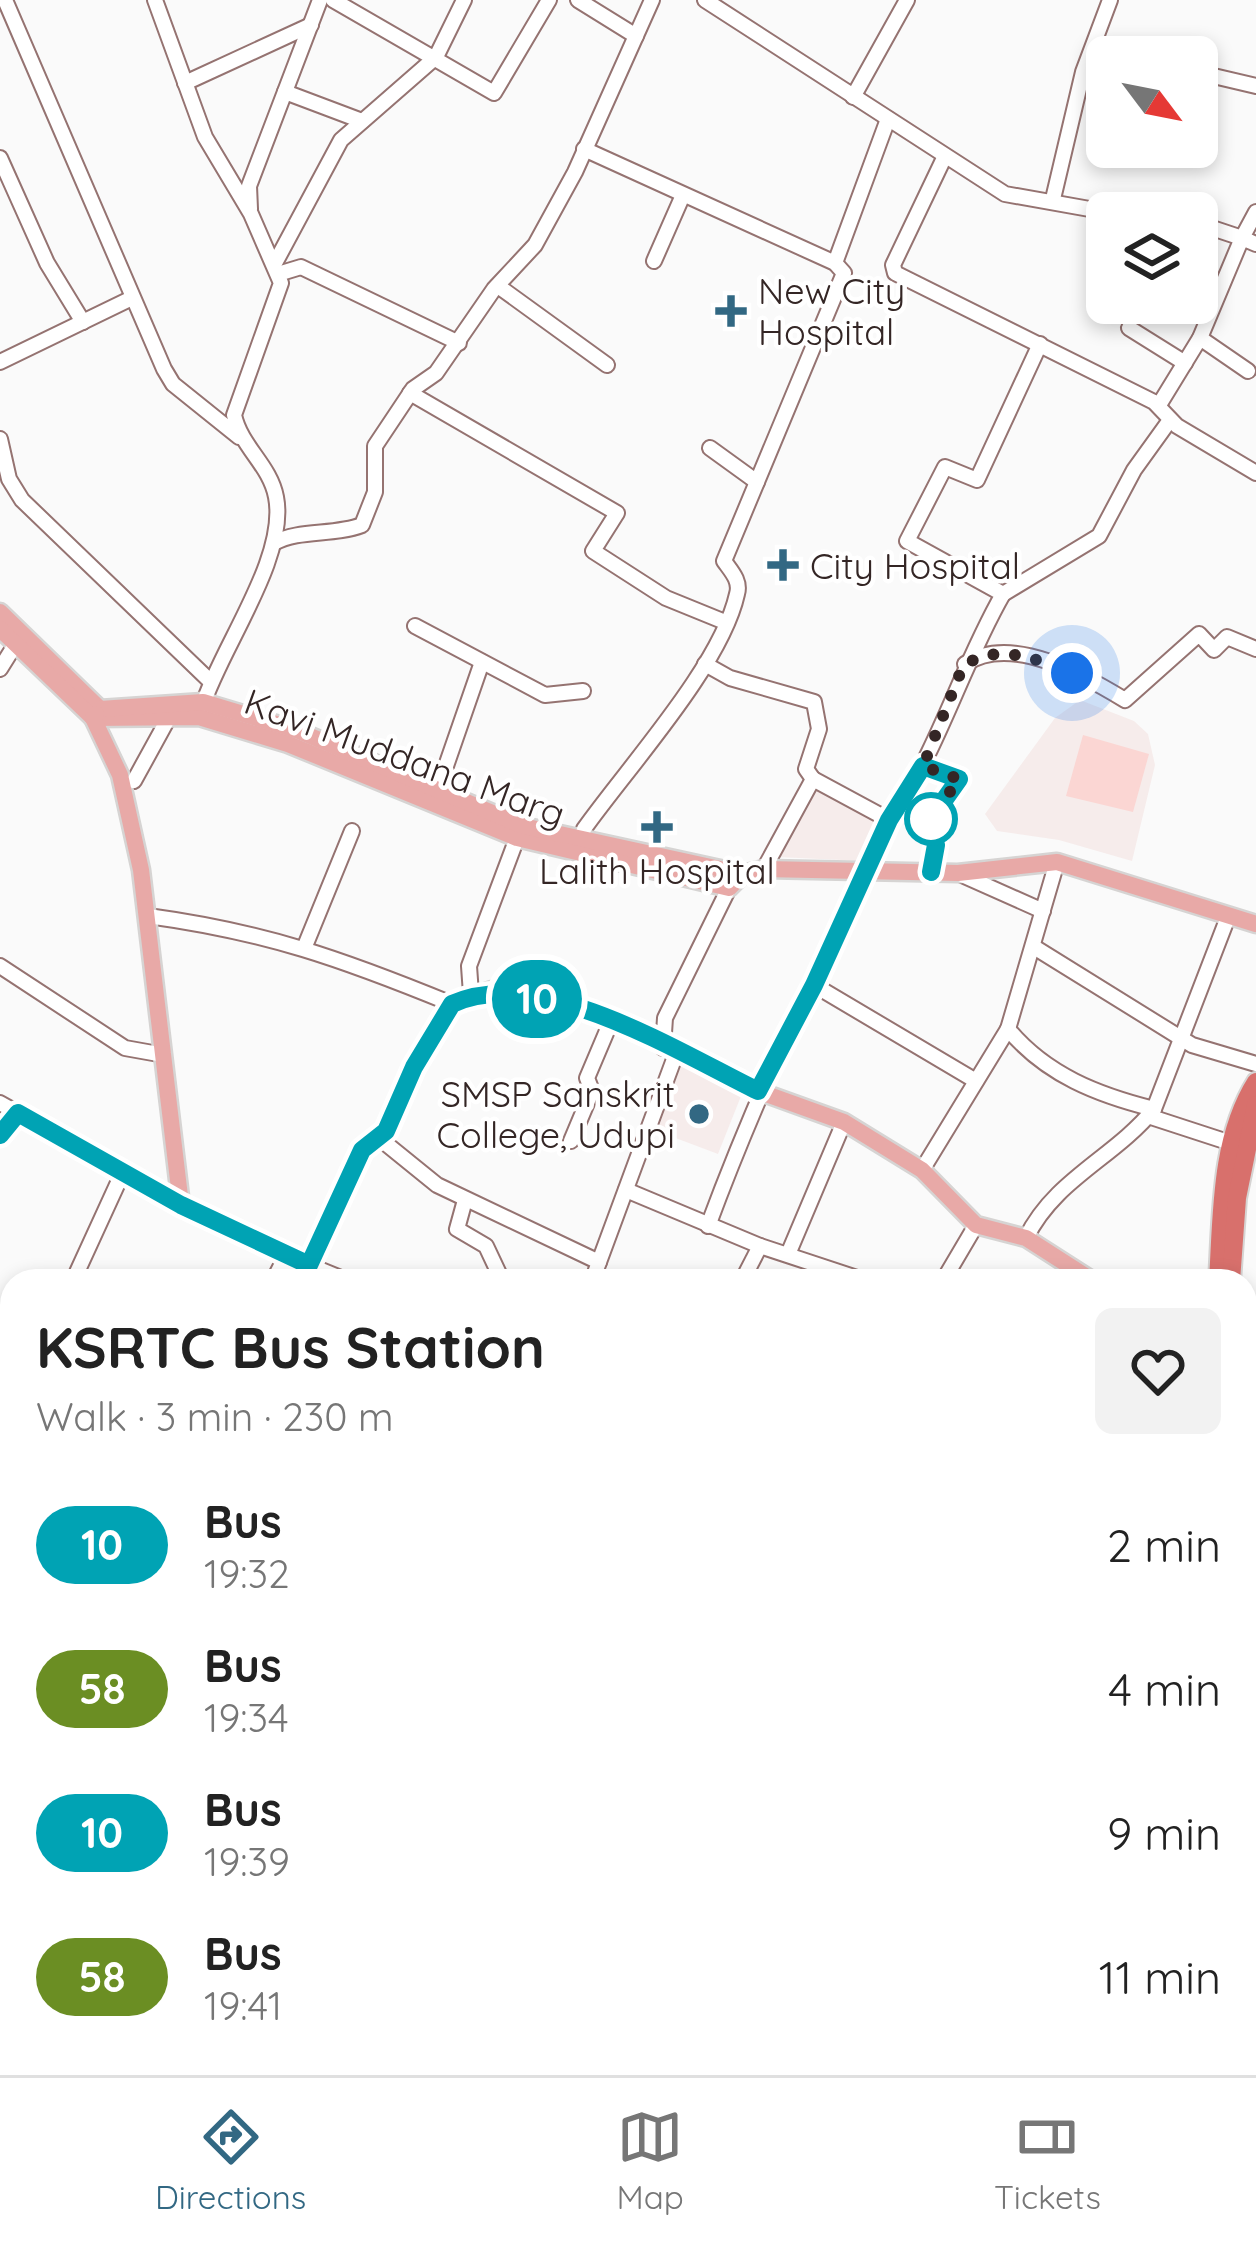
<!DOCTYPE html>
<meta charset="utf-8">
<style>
:root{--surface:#fff;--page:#f2f2f2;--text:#222;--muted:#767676;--line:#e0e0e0;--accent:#326883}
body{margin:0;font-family:Quicksand,sans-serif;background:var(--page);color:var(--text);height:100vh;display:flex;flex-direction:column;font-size:45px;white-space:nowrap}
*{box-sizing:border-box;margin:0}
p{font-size:39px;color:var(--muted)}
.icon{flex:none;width:66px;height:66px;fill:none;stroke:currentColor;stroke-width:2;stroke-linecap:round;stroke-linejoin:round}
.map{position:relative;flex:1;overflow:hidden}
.sheet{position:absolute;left:0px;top:1269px;width:1257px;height:807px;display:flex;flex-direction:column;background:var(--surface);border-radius:36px 36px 0 0;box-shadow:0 6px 18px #0003}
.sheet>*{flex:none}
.badge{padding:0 24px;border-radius:39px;font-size:42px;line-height:78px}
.needle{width:78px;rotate:122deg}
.tools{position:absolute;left:1086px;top:36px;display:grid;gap:24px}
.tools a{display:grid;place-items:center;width:132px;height:132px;border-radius:18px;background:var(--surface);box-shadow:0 6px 18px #0003;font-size:60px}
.you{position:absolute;width:60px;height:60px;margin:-30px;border:9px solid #fff;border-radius:50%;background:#1a73e8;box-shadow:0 0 0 18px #1a73e833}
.map>.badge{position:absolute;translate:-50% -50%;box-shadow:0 0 0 6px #fff}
.round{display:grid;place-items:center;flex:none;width:126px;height:126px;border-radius:18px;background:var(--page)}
.head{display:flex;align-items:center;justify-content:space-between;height:204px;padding:0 36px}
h1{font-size:57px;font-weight:800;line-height:90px}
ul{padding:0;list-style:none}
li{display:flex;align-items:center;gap:36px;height:144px;padding:0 36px}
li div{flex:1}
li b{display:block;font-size:45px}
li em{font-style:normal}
li .badge{min-width:132px;font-weight:700;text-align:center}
.dock{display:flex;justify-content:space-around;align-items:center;height:168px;border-top:3px solid var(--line);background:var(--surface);font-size:33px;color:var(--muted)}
.dock a{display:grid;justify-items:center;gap:6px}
.dock .active{color:var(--accent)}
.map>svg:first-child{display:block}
</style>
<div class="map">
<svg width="1256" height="2075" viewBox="0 0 1256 2075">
<rect width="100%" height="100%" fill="#fafafa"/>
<g fill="#f6eceb">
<polygon points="1080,700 1134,721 1148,734 1155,765 1132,861 1059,840 997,831 985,814 1055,718"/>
<polygon points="817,788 880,823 864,861 777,857"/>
<polygon points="681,1065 741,1096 718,1154 657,1131"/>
</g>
<polygon fill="#fbd6d3" points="1083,735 1149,754 1133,812 1066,796"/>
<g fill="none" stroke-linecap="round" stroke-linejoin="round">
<defs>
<g id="minor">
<polyline points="5,0 164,369 173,384 239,437"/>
<path d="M155,0l50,137 46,77 30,69 -47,132c7,32 36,50 42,82 12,61 -55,150 -74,210"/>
<polyline points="333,0 494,93 549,0"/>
<polyline points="578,0 636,36"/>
<polyline points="705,0 1005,194 1112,213"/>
<polyline points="1205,74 1256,86"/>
<polyline points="185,83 311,25"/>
<polyline points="285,92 362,121"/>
<polyline points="853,97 907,0"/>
<polyline points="945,156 893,265 895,273 1154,402 1177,426 1256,473"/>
<polyline points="0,158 47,263 83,322"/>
<polyline points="1053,199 1083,72 1110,0"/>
<polyline points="250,209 249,186 320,0"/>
<polyline points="1197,223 1242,238 1256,212"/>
<polyline points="654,261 683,195"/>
<polyline points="835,263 888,119"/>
<polyline points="274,265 341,140 436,57 464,0"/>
<polyline points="278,274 301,267 459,343"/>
<polyline points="498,286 607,365"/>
<polyline points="1129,328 1185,363"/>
<polyline points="1200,338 1248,371"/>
<polyline points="0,362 132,298"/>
<polyline points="410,393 617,513 593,551 666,598 725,622"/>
<polyline points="1159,405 1200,338 1242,238 1256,244"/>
<polyline points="0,439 9,479 22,500 211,682"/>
<polyline points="710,448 757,482"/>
<path d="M274,543c25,-14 60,-7 88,-18l13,-33v-46l38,-57 23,-16 58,-84 41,-44 40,-73 77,-172"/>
<polyline points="1003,594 1099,536 1134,470 1170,420"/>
<polyline points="415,626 545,695 583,691"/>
<polyline points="705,664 730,678 814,702 819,729 806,769 813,779 764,869"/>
<path d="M965,664c46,-31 119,11 160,36l74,-66 15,16 13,-13 29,12"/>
<polyline points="0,669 15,645"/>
<polyline points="923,766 959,780 928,823 936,845 931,872"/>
<polyline points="813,779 889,820"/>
<polyline points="134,781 168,719"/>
<polyline points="437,792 482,662"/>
<path d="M581,842l3,-13c44,-62 137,-163 153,-235 4,-13 -6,-23 -13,-33l120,-288 -9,-10 -251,-114"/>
<polyline points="960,874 1043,911"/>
<path d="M148,916c118,16 194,43 304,88"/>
<polyline points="305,946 352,831"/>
<polyline points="1034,947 1192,1045 1256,1064"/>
<polyline points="0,966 125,1048 164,1055"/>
<polyline points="814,985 976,1081"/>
<polyline points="471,994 469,966 517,838"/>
<path d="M1008,1029c38,46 90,66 146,80"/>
<polyline points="663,1048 665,1018 729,888"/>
<polyline points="0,1103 18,1113"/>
<polyline points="1148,1116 1240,1146"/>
<polyline points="379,1138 437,1185 599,1262"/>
<polyline points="571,1141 592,1091 587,1078 612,1019"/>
<polyline points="922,1170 1008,1029 1057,862"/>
<polyline points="626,1190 760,1246 866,1281"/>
<polyline points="465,1200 457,1229 486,1246 502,1280"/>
<path d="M708,1226c51,-138 115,-271 180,-403 10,-22 27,-41 37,-63 28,-56 47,-112 78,-166l-96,-53 38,-74 32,13 63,-136"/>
<path d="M1026,1238c29,-59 88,-80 128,-129l74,-192"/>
<polyline points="789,1252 844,1122"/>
<polyline points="309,1265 348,1281"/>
<polyline points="73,1281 122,1174"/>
<polyline points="273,1281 286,1256"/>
<polyline points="592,1281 677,1051"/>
<polyline points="742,1281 760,1246"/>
<polyline points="943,1281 976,1225"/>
<polyline points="0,1324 12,1333"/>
<polyline points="1245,1366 1256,1370"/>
<polyline points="0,1534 12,1516"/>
<polyline points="0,1578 12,1589"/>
<polyline points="483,2064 500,2075"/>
<polyline points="730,2067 748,2075"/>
<polyline points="552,2075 563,2064"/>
</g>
<g id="major">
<polyline points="0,612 100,709"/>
<polyline points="0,629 93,718 199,717 288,744 517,838 729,888 743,874"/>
<polyline points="100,709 203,702 296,730 523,826 743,874 764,869 958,873 1057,862 1256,924"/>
<polyline points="96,714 93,718 120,775 141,870 181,1205"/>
<polyline points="0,1135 18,1113 181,1205 309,1265 362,1149 386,1131 435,1028 452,1004 492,990 612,1019 758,1091 844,1122 922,1170 976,1225 1026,1238 1093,1281"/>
<polyline points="1245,1791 1256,1796"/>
<polyline points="1245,1805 1256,1810"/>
</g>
<g id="highway">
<path d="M1218,1281c4,-65 2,-142 38,-199"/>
<polyline points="1231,1281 1237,1198 1256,1105"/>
<polyline points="949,2075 955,2064"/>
</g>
</defs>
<use href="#minor" stroke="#957371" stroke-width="18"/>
<use href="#major" stroke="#d6d4d3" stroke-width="21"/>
<use href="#highway" stroke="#d6d4d3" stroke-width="22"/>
<use href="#minor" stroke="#fff" stroke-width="14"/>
<use href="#major" stroke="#e8a9a7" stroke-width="16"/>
<use href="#highway" stroke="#d8706c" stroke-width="18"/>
</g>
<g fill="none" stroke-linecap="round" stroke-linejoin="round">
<defs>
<path id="line" d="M0,1135l18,-22 163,92 128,60 53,-115 24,-19 28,-64 38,-63c87,-40 226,48 306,87l56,-106 75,-165 34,-54 36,13 -31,44 8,22 -5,27"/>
</defs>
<use href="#line" stroke="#fff" stroke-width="27"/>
<use href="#line" stroke="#00a3b4" stroke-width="18"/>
<path stroke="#342625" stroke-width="12" stroke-dasharray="0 21.6" d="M931,819l-3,4 31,-44 -36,-13 40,-100c35,-24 73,-7 109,7"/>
</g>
<g fill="#326883" stroke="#fff" stroke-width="4.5">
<path d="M725 293h12v12h12v12h-12v12h-12v-12h-12v-12h12z"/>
<path d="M777 547h12v12h12v12h-12v12h-12v-12h-12v-12h12z"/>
<path d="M651 809h12v12h12v12h-12v12h-12v-12h-12v-12h12z"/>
<circle cx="699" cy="1114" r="12"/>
</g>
<circle fill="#fff" stroke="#00a3b4" stroke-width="6" cx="931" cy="819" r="24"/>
<g text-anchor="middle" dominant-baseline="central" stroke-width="9" stroke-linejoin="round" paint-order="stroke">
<g font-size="36" fill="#342625" stroke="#fff" text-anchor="start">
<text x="758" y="290">New City<tspan x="758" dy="41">Hospital</tspan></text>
<text x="810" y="565">City Hospital</text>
<text x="657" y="870" text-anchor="middle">Lalith Hospital</text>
<text x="675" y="1093" text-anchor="end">SMSP Sanskrit<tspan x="675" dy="41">College, Udupi</tspan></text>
</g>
<g font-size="36" fill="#342625" stroke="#fff">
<text transform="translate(405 757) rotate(20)">Kavi Muddana Marg</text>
</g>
</g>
</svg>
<div class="tools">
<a><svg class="needle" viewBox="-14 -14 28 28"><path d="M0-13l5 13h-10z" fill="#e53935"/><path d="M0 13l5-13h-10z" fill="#767676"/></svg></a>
<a><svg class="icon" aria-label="layers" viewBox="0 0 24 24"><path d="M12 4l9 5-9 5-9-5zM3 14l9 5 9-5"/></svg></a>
</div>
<div class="you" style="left:1072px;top:673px"></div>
<b class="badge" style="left:537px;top:999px;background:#00a3b4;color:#fff">10</b>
<section class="sheet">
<div class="head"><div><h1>KSRTC Bus Station</h1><p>Walk · 3 min · 230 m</p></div><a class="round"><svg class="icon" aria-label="heart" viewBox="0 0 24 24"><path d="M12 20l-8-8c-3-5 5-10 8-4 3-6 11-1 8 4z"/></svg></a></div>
<ul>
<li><span class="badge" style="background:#00a3b4;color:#fff">10</span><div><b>Bus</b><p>19:32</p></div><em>2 min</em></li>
<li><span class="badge" style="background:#6b8e23;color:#fff">58</span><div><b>Bus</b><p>19:34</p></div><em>4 min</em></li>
<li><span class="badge" style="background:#00a3b4;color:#fff">10</span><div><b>Bus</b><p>19:39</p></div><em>9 min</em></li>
<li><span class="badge" style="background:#6b8e23;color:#fff">58</span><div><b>Bus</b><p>19:41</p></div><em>11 min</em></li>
</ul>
</section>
</div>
<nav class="dock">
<a class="active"><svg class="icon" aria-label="directions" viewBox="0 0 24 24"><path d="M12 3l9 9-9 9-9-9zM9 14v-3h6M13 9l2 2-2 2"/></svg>Directions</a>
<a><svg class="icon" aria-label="map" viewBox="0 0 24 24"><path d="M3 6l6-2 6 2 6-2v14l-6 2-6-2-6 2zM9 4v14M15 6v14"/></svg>Map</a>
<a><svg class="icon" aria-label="tickets" viewBox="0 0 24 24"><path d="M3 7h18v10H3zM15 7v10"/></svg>Tickets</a>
</nav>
